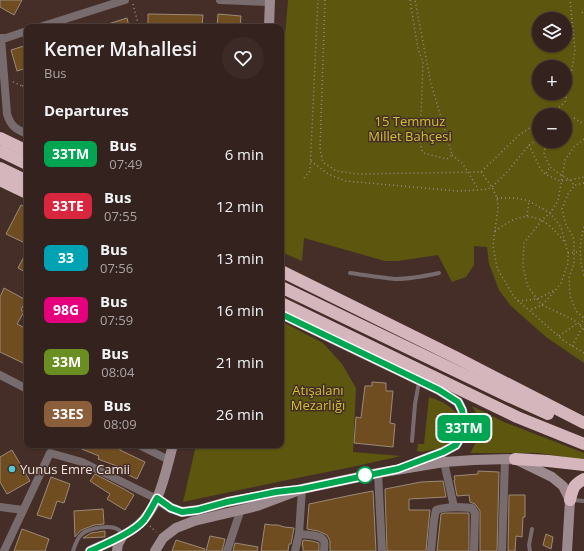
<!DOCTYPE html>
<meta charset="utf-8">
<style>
:root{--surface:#34221e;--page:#3c2a27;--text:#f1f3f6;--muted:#a9a4a4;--line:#4e3f3c}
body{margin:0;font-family:"Open Sans",sans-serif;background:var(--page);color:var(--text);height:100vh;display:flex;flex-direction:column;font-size:15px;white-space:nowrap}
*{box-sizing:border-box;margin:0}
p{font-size:13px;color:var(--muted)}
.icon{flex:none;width:22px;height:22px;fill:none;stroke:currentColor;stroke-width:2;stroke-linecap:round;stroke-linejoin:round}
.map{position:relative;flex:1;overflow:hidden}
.panel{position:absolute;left:24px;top:24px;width:260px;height:424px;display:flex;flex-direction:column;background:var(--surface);border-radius:8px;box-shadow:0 1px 3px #0004,0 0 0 1px var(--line)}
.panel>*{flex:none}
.badge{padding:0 8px;border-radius:6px;font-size:14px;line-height:26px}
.buttons{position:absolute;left:532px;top:12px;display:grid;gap:8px}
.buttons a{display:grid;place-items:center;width:40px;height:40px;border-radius:50%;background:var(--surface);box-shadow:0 1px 3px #0004,0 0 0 1px var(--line);font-size:20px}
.map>.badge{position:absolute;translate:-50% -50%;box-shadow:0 0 0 2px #fff}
h2{padding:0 20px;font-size:15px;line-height:36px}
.round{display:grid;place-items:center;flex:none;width:42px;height:42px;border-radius:21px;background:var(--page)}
.head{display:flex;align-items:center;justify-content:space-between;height:68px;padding:0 20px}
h1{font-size:19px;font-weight:600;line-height:30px}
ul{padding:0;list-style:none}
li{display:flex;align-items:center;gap:12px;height:52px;padding:0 20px}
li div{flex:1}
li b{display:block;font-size:15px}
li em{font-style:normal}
li .badge{min-width:44px;font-weight:700;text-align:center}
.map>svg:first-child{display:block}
</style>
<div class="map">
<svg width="584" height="551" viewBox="0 0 584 551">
<rect width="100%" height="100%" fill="#452e28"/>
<g fill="#5c560f" fill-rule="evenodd">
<path d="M288,0h296v363l-38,-26 -35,-31 -12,-16 -10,-26 -2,-17 -13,-1v19l-8,12 -14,5 -14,-27 -40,6h-13l-81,-23 -2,23 -21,-9v-173l1,-7zM539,19h26v26h-26zM539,67h26v26h-26zM539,115h26v26h-26z"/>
<polygon points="281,321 323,343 342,364 356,388 353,452 401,456 352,467 287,480 183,502 196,445 281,445"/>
<path d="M429,397c15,5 18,7 30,18v11l-3,11 -11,10 -23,5 -5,-1 1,-7h6z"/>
<path d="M472,406l32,16 80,31v7l-46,-7h-68c12,-20 14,-26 2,-47z"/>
</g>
<g fill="#6f4d21" stroke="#9b8a76">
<polygon points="0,0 22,0 14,15 0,7"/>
<polygon points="148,14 203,15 202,27 148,27"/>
<polygon points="218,14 241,16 240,27 217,27"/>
<polygon points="127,18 129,27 105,27 105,25"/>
<polygon points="27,45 27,68 17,71 11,50"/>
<polygon points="21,205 27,208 27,244 6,234"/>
<polygon points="27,251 27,273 18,268"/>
<polygon points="4,288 26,300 21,310 24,312 17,324 27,329 27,355 23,363 0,352 0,297"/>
<polygon points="372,382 386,383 386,391 393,391 390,423 395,424 393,447 354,443 356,417 361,418 365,386 372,386"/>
<polygon points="72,445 111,445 120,449 120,450 145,462 137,479 120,471 122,468 98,459 99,456"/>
<polygon points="12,450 30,481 7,494 0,482 0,457"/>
<polygon points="478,471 499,472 497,551 480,551 480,511 475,504 470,502 469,495 457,496 454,480 455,480 454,476 478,474"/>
<polygon points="95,474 124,489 134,495 125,510 107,499 110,494 90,481"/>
<polygon points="51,477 70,484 64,503 57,501 51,519 37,515"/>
<polygon points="443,481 446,497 409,499 409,510 430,510 429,519 426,551 387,551 385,489 421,482"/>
<polygon points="373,491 376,551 330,551 330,541 327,535 318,531 307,529 309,504 352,495"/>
<polygon points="509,495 525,495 525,517 523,517 522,537 516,536 515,551 508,551"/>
<polygon points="103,509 104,524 94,525 84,529 80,531 75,537 74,511"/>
<polygon points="445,513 469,513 469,551 437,551 441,514"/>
<polygon points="265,524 272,525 278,525 284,527 294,528 291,544 289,544 288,551 261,551"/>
<polygon points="22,529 49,539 45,551 14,551"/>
<polygon points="105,531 105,537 83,538 91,533"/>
<polygon points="546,534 553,537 551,549 543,545"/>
<polygon points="210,536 225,539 222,551 206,551"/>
<polygon points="176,540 205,549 204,551 172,551"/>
<polygon points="303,540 312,541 319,543 319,551 303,551 303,546 302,546"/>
<polygon points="235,543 258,547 257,551 233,551"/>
</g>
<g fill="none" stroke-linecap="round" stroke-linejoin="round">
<g stroke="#9d8a85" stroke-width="1.5" stroke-dasharray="1 3" stroke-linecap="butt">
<polyline points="325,0 320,150 323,162 336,171 358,174 481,172 519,135 539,122"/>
<polyline points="410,0 418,49 423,62 420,144 423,153 447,159 452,155 450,147 431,84 415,0"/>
<polyline points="133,4 139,27"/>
<polyline points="582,12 584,14"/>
<polyline points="13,82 27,88"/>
<polyline points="22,86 27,84"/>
<polyline points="550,115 565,102 569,87 575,50 570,0"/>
<polyline points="574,118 584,124"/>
<polyline points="584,139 574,147 565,160 558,201 550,213 542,220 524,243 523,265 527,285 537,299 542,305 570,318 578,323 584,330"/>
<polyline points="546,141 544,154 550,167 561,175 570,180 584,177"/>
<polyline points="529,145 540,168 545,174 560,181 570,180 574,185"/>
<polyline points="452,155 462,163 468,172 478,189"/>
<polyline points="311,161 328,174 346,181 457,191 478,190 488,189 492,187 508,171 529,145 539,139"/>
<polyline points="481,172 492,187 497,198 498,208 493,245 497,268 514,297 564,341 584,353"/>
<polyline points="546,173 550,167"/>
<polyline points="304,178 310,171 318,0"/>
<polyline points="584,183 575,185 568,194 562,209 566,225 573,236 574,244 574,263 569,278 570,296 576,311 584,318"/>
<polyline points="497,198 516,198 529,201 550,213 561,227 568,253 568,263 561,283 555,291 542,305 530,310"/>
<polyline points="527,216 529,201"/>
<path d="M584,227c-5,18 -5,31 0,49"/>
<path d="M495,231c5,-3 10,-7 16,-10 25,-12 38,3 53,20"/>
<polyline points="568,253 580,252"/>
<polyline points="518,301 537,299 553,291"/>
<polyline points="580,325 584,319"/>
<polyline points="559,336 578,323"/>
<polyline points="572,346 582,328"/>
<polyline points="150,526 156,532"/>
</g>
<g stroke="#786b6e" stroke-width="4">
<path d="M350,273c15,2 31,5 46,6 15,0 29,-3 43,-6"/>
<polyline points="412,441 415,404 419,382"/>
<polyline points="572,500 584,501"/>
<path d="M73,551c2,-6 4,-13 9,-17 7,-6 29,-10 37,-4 1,1 2,3 3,5"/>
<polyline points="530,551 529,545 532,529"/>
</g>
<g stroke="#786b6e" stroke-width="8">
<polyline points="220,0 269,2"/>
<polyline points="40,27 125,0"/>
<polyline points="0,38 6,38 27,31"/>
<path d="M1,38l6,76c4,13 9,15 20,20"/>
<polyline points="0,375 27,389"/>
<polyline points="139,445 169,460"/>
<polyline points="444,462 454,507"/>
<polyline points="378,473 382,551"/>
<polyline points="0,507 23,510"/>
<path d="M299,534c6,1 22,0 25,7 1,3 0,7 0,10"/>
<polyline points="4,551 50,453 82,462 157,499"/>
<polyline points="227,551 241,509"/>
<polyline points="295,551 299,534 302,489"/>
<path d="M431,551l3,-31 2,-10c11,-4 24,-3 36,-2l3,5 -1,38"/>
<polyline points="502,551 505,460"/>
</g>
<g stroke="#9d8a8e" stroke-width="10">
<polyline points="269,27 270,0"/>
<polyline points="281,314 439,390 458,402 462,410 465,425 462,435 456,445 443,452 417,462"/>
<polyline points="157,499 171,508 182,512 198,510 227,502 282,492"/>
<path d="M90,551c13,-6 35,-15 46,-24 24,-19 29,-54 37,-82"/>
<polyline points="117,551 118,544 123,535"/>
<polyline points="155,551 163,538 176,528 194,521 257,506 302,489 378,473 444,462 474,460 515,459 552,477 563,486 570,500 567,551"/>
</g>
<g stroke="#d4b6bc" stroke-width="12">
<polyline points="0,138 27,151"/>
<polyline points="0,151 27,164"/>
<polyline points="0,168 27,181"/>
<polyline points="0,180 27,193"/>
<polyline points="281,271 457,358 584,423"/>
<polyline points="281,287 508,396 548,414"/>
<polyline points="281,303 517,417 584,444"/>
<polyline points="515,459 548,461 584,465"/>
<path d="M570,500c3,-12 3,-15 14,-21"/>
</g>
</g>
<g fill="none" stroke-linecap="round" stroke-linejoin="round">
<defs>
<path id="line" d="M90,551c15,-7 43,-18 54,-31 5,-7 9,-15 13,-22l14,10 11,4 16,-2 29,-8 49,-10 26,-3 96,-20 45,-17 13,-7 6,-10 3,-10 -3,-15 -4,-8 -19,-12 -158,-76"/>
</defs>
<use href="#line" stroke="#fff" stroke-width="9"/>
<use href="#line" stroke="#00a651" stroke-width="6"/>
</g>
<circle fill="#52cbd8" stroke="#452e28" stroke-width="1.5" cx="12" cy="469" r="4"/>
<circle fill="#fff" stroke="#00a651" stroke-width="2" cx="365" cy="475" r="8"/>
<g text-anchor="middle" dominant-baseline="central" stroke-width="3" stroke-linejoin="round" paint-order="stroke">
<g font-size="13" fill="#d0c333" stroke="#452e28">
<text x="410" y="121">15 Temmuz<tspan x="410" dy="15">Millet Bahçesi</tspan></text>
<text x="318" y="390">Atışalanı<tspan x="318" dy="15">Mezarlığı</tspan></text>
</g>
<g font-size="13" fill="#f0e1dc" stroke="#452e28" text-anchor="start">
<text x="20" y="469">Yunus Emre Camii</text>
</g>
</g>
</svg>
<div class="buttons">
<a><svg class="icon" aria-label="layers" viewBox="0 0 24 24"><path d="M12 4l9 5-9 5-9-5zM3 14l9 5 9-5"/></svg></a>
<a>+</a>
<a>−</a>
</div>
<b class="badge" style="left:464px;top:428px;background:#00a651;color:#fff">33TM</b>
<section class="panel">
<div class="head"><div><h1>Kemer Mahallesi</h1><p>Bus</p></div><a class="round"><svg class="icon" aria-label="heart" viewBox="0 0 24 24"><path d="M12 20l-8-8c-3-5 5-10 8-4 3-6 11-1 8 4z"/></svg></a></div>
<h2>Departures</h2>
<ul>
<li><span class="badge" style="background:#00a651;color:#fff">33TM</span><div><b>Bus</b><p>07:49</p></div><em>6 min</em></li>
<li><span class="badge" style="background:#d7263d;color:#fff">33TE</span><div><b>Bus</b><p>07:55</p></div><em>12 min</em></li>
<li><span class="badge" style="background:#00a3b4;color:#fff">33</span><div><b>Bus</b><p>07:56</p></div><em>13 min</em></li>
<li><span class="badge" style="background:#e6007e;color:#fff">98G</span><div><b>Bus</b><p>07:59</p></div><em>16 min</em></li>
<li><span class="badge" style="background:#6b8e23;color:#fff">33M</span><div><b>Bus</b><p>08:04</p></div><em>21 min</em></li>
<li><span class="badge" style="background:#8b5e3c;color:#fff">33ES</span><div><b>Bus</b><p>08:09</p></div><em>26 min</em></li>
</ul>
</section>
</div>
